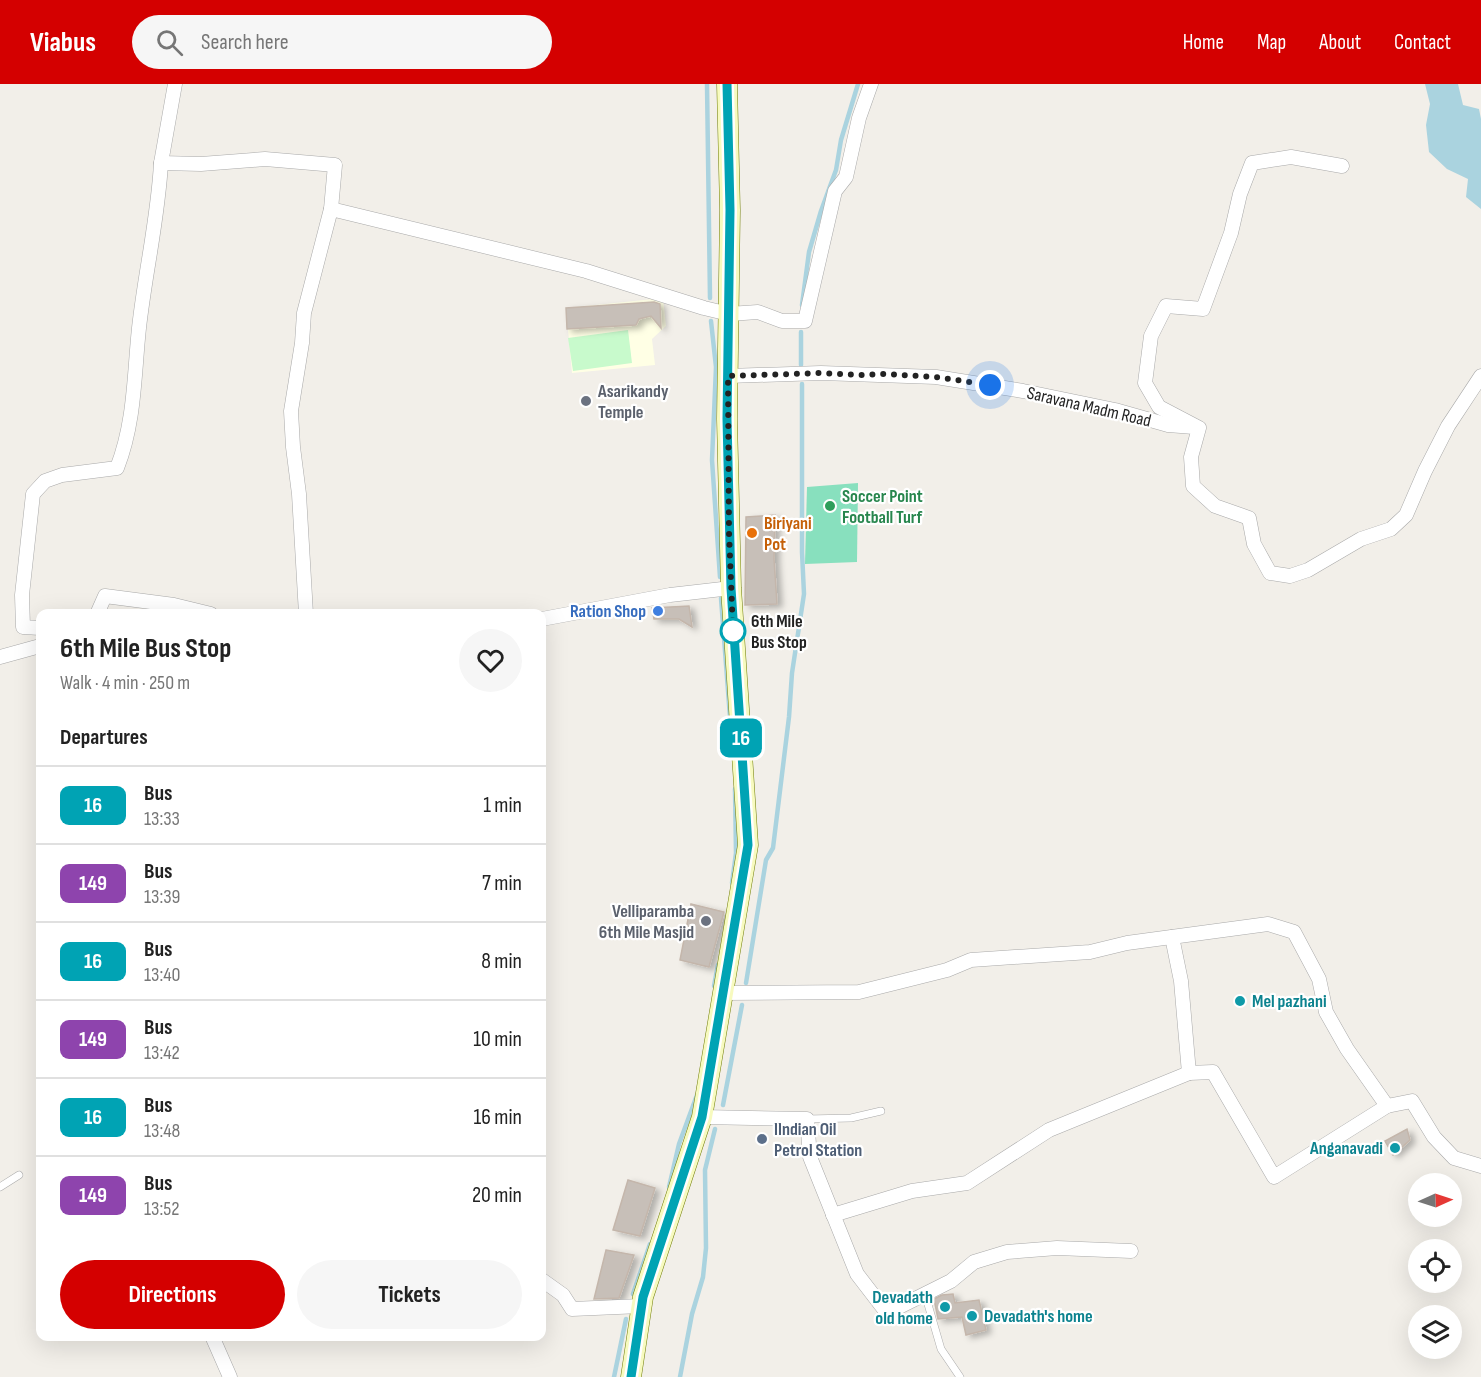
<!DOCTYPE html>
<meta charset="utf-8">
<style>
:root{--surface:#fff;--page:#f6f6f6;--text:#222;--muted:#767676;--line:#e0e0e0;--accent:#d40000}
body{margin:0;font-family:"Sofia Sans Condensed",sans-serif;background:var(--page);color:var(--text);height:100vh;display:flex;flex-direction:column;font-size:22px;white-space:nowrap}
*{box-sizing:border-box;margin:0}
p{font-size:20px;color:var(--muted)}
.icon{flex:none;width:33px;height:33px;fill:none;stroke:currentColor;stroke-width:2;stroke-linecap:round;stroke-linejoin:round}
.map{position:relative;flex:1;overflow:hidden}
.side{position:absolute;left:36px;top:525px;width:510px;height:732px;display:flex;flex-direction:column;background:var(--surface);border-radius:12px;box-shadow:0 6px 24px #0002}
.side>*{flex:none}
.badge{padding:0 12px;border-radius:9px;font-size:21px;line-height:39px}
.needle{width:39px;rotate:87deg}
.fabs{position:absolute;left:1408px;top:1089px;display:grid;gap:12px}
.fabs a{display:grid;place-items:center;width:54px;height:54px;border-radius:50%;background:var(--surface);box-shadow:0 6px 24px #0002;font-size:30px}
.you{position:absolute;width:30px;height:30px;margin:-15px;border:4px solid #fff;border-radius:50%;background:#1a73e8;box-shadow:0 0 0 9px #1a73e833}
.map>.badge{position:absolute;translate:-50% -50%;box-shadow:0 0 0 3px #fff}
h2{padding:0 24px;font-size:22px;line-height:54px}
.round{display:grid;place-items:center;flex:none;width:63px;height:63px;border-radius:32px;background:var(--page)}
.head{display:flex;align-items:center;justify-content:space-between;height:102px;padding:0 24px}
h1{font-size:28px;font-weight:700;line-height:45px}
.action{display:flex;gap:12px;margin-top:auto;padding:12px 24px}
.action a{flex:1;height:69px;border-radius:36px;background:var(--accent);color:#fff;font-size:24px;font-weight:700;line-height:69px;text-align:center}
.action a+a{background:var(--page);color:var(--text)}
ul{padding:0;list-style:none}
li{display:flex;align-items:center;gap:18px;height:78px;padding:0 24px;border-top:2px solid var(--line)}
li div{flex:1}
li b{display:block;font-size:22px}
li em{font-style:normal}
li .badge{min-width:66px;font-weight:700;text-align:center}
header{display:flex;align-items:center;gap:36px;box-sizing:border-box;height:84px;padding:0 30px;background:var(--accent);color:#fff}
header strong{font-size:28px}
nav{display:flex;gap:33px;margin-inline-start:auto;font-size:21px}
.search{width:420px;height:54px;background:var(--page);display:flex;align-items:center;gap:15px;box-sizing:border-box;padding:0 21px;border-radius:33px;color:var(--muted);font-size:22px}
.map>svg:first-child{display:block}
</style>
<header>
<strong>Viabus</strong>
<div class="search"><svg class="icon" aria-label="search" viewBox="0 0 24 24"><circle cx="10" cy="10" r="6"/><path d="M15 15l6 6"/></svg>Search here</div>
<nav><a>Home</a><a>Map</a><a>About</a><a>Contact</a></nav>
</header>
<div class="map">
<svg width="1481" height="1293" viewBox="0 0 1481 1293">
<defs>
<filter id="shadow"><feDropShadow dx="5" dy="3" stdDeviation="3" flood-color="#0004"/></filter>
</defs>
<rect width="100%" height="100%" fill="#f2efe9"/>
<polygon fill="#ffffe5" points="663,214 666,242 652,255 655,281 572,289 566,224"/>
<polygon fill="#c8facc" points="628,246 632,279 573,287 568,254"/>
<polygon fill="#88e0be" points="858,399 857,478 805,480 807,403"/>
<polygon fill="#aad3df" points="1425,0 1458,0 1463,21 1479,25 1481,35 1481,125 1466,113 1468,95 1447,85 1429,68 1426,41 1430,20"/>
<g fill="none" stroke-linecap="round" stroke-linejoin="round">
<g stroke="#aad3df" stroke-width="4.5">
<polyline points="707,0 710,214"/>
<polyline points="802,221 809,168 821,127 836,86 841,56 858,0"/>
<polyline points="711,237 716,283 712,376 720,493"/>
<polyline points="801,281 801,248"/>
<polyline points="721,514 731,646"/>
<polyline points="732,799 736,769 735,705"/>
<polyline points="746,899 766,776 773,764 789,633 792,589 804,510 802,468 802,300"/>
<polyline points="714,902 718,881"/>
<polyline points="723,1021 742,921"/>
<polyline points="669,1103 679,1060 697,1011"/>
<polyline points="633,1210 650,1160"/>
<polyline points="614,1293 626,1235"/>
<polyline points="680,1293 692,1230 703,1193 706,1164 705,1086 715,1045"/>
</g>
</g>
<g fill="#c7bfb8" stroke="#c4b6ab" stroke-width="1.5" filter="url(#shadow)">
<polygon points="654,218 660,220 661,244 651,232 639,235 636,241 567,245 566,224"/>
<polygon points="775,431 774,475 777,520 745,521 746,433"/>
<polygon points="689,522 692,543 679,535 654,535 652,524"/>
<polygon points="691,820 724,828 709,883 680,876"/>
<polygon points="1407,1045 1410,1056 1393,1071 1385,1057"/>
<polygon points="628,1096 655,1104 640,1152 613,1146"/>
<polygon points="606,1166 634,1171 619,1214 594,1215"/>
<polygon points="953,1210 955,1219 979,1216 986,1246 966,1251 962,1233 938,1235 934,1215 942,1211"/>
</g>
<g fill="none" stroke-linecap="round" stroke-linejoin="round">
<defs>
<g id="lane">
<polyline points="807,1035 851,1034 881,1027"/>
<polyline points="0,1103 19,1091"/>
<polyline points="925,1210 941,1265 960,1293"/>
</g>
<g id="street">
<polyline points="175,0 161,79 201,80 265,75 335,81 331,125"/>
<polyline points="1342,82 1291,73 1252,79 1240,110 1231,149 1203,225 1166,222 1151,252 1145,299 1159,323 1199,344 1191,373 1193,402 1215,422 1249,434 1254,460 1270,489 1290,492 1308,486 1361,455 1391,445 1406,431 1425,387 1448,342 1481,292"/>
<polyline points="728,292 821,289 936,293 1023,307 1115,326 1168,341 1194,343"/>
<polyline points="97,530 105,512 174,521 211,530"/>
<polyline points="306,530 299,410 293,363 291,327 302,259 304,229 331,125 586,187 704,224 729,230 758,228 782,237 805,237 835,107 846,93 859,34 871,0"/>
<polyline points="542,535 670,511 731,504"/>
<path d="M40,544l-17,-1 -1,-32 11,-101 12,-13 17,-6 55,-7c18,-46 17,-93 22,-140 6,-55 19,-109 22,-165"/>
<polyline points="0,573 40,562"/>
<polyline points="1172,853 1181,897 1189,989 1213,988 1274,1093 1387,1022"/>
<polyline points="723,909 859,908 947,886 971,876 1090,868 1127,859 1268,840 1294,848 1319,895 1326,928 1347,965 1387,1022 1412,1017 1434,1053 1454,1074 1481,1082"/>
<polyline points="702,1033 807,1035 810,1073 857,1190 887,1229 951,1197 974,1178 1007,1168 1057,1164 1131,1167"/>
<polyline points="833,1131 912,1107 967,1099 1049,1046 1189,989"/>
<polyline points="542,1196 563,1211 572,1225 641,1222"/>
<polyline points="212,1252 230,1293"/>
</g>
<polyline id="secondary" points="631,1293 643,1213 702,1033 748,761 731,504 727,335 730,126 727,0"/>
</defs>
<use href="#lane" stroke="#a9a9a9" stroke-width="8"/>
<use href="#street" stroke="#a9a9a9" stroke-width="15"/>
<use href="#secondary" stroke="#707d05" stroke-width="21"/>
<use href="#lane" stroke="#fff" stroke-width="7"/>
<use href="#street" stroke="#fff" stroke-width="14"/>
<use href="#secondary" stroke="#f7fabf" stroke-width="20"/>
</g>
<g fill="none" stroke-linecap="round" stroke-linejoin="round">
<defs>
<polyline id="line" points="631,1293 643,1213 702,1033 748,761 731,504 727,335 730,126 727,0"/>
</defs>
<use href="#line" stroke="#fff" stroke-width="14"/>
<use href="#line" stroke="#00a3b4" stroke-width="9"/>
<polyline stroke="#222" stroke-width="6" stroke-dasharray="0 10.8" points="733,547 729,448 728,292 821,289 861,291 884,290 936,293 990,301"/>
</g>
<g fill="#6b7280" stroke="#fff" stroke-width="2">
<circle cx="586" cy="317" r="6"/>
<circle cx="706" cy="837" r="6"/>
</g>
<circle fill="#2e9e5b" stroke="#fff" stroke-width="2" cx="830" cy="422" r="6"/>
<circle fill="#e8710a" stroke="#fff" stroke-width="2" cx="752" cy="449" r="6"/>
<circle fill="#3f7fe0" stroke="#fff" stroke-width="2" cx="658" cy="527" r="6"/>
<circle fill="#fff" stroke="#00a3b4" stroke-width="3" cx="733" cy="547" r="12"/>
<g fill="#0f9aa8" stroke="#fff" stroke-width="2">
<circle cx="1240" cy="917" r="6"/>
<circle cx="1395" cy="1064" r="6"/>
<circle cx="945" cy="1223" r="6"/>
<circle cx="972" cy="1232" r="6"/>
</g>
<circle fill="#5c6f8a" stroke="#fff" stroke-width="2" cx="762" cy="1055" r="6"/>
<g text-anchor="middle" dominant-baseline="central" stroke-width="4.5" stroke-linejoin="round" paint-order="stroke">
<g font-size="18" font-weight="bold" fill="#5b616d" stroke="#fff" text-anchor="start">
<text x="598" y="307">Asarikandy<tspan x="598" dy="21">Temple</tspan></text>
<text x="694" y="827" text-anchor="end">Velliparamba<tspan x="694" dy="21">6th Mile Masjid</tspan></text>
</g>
<g font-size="18" fill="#222" stroke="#fff">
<text transform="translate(1089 323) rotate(13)">Saravana Madm Road</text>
</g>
<g font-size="18" font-weight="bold" fill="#27864d" stroke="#fff" text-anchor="start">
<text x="842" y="412">Soccer Point<tspan x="842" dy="21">Football Turf</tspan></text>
</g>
<g font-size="18" font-weight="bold" fill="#c56008" stroke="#fff" text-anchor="start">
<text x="764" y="439">Biriyani<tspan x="764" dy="21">Pot</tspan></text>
</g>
<g font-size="18" font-weight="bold" fill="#366cbe" stroke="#fff" text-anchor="end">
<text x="646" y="527">Ration Shop</text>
</g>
<g font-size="18" font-weight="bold" fill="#222" stroke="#fff" text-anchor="start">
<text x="751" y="537">6th Mile<tspan x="751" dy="21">Bus Stop</tspan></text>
</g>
<g font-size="18" font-weight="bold" fill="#0d838f" stroke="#fff" text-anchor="start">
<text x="1252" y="917">Mel pazhani</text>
<text x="1383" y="1064" text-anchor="end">Anganavadi</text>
<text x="933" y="1213" text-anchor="end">Devadath<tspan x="933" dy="21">old home</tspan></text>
<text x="984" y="1232">Devadath's home</text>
</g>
<g font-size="18" font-weight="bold" fill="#4e5e75" stroke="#fff" text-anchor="start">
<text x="774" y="1045">IIndian Oil<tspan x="774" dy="21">Petrol Station</tspan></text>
</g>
</g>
</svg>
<div class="fabs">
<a><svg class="needle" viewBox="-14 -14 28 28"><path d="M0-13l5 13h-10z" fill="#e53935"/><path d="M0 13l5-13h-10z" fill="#767676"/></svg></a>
<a><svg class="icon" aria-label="locate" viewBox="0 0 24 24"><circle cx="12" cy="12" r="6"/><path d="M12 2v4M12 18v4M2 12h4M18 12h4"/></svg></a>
<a><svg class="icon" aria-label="layers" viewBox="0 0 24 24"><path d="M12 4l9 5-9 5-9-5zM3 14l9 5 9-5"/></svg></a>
</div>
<div class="you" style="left:990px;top:301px"></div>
<b class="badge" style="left:741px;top:654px;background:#00a3b4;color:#fff">16</b>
<section class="side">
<div class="head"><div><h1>6th Mile Bus Stop</h1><p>Walk · 4 min · 250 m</p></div><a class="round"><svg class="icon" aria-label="heart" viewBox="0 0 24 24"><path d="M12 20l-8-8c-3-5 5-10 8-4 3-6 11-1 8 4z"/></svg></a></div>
<h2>Departures</h2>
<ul>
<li><span class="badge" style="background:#00a3b4;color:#fff">16</span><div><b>Bus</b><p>13:33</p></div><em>1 min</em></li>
<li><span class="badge" style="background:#8e44ad;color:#fff">149</span><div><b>Bus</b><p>13:39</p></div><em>7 min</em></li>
<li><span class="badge" style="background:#00a3b4;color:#fff">16</span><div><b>Bus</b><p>13:40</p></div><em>8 min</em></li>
<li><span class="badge" style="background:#8e44ad;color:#fff">149</span><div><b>Bus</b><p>13:42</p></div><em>10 min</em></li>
<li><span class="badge" style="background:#00a3b4;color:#fff">16</span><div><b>Bus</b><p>13:48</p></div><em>16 min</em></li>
<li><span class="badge" style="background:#8e44ad;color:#fff">149</span><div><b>Bus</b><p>13:52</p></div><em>20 min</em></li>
</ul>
<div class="action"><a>Directions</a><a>Tickets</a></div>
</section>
</div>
